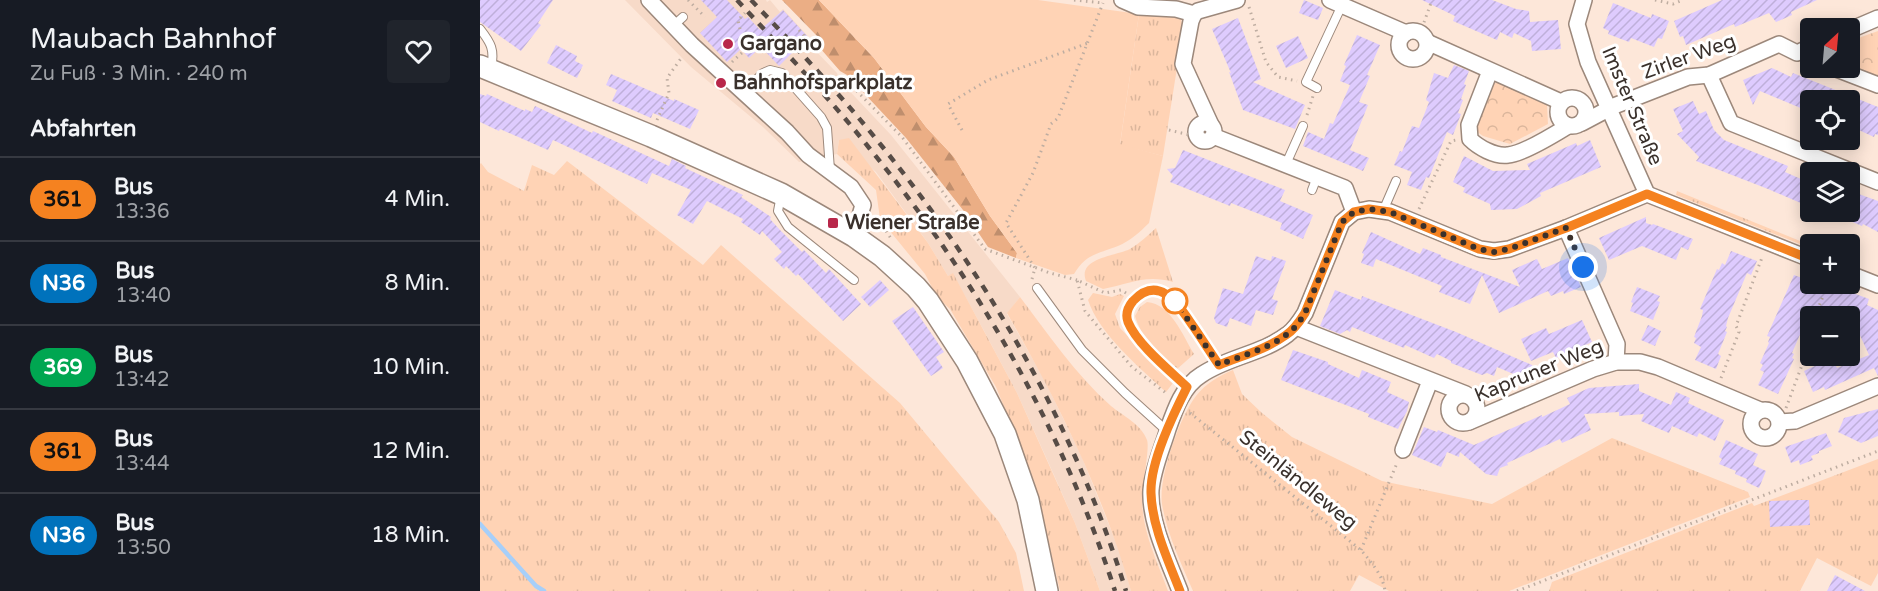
<!DOCTYPE html>
<html lang="de">
<meta charset="utf-8">
<style>
:root{--surface:#171b24;--page:#20242c;--text:#f1f3f6;--muted:#9ea1a6;--line:#363941}
body{margin:0;font-family:"Varela Round",sans-serif;background:var(--page);color:var(--text);height:100vh;display:flex;flex-direction:column;font-size:22px;white-space:nowrap}
*{box-sizing:border-box;margin:0}
p{font-size:20px;color:var(--muted)}
.icon{flex:none;width:33px;height:33px;fill:none;stroke:currentColor;stroke-width:2;stroke-linecap:round;stroke-linejoin:round}
.map{position:relative;flex:1;overflow:hidden}
.sheet{display:flex;flex-direction:column;background:var(--surface);width:480px}
.sheet>*{flex:none}
.badge{padding:0 12px;border-radius:20px;font-size:21px;line-height:39px}
.needle{width:39px;rotate:26deg}
.tools{position:absolute;left:1320px;top:18px;display:grid;gap:12px}
.tools a{display:grid;place-items:center;width:60px;height:60px;border-radius:6px;background:var(--surface);box-shadow:0 3px 15px #0003;font-size:30px}
.you{position:absolute;width:30px;height:30px;margin:-15px;border:4px solid #fff;border-radius:50%;background:#1a73e8;box-shadow:0 0 0 9px #1a73e833}
.map>.badge{position:absolute;translate:-50% -50%;box-shadow:0 0 0 3px #fff}
h2{padding:0 30px;font-size:22px;line-height:54px}
.round{display:grid;place-items:center;flex:none;width:63px;height:63px;border-radius:6px;background:var(--page)}
.head{display:flex;align-items:center;justify-content:space-between;height:102px;padding:0 30px}
h1{font-size:28px;font-weight:600;line-height:45px}
ul{padding:0;list-style:none}
li{display:flex;align-items:center;gap:18px;height:84px;padding:0 30px;border-top:2px solid var(--line)}
li div{flex:1}
li b{display:block;font-size:22px}
li em{font-style:normal}
li .badge{min-width:66px;font-weight:700;text-align:center}
main{display:flex;flex:1;min-height:0}
.map>svg:first-child{display:block}
</style>
<main>
<section class="sheet">
<div class="head"><div><h1>Maubach Bahnhof</h1><p>Zu Fuß · 3 Min. · 240 m</p></div><a class="round"><svg class="icon" aria-label="heart" viewBox="0 0 24 24"><path d="M12 20l-8-8c-3-5 5-10 8-4 3-6 11-1 8 4z"/></svg></a></div>
<h2>Abfahrten</h2>
<ul>
<li><span class="badge" style="background:#f58220;color:#111">361</span><div><b>Bus</b><p>13:36</p></div><em>4 Min.</em></li>
<li><span class="badge" style="background:#0072bc;color:#fff">N36</span><div><b>Bus</b><p>13:40</p></div><em>8 Min.</em></li>
<li><span class="badge" style="background:#00a651;color:#fff">369</span><div><b>Bus</b><p>13:42</p></div><em>10 Min.</em></li>
<li><span class="badge" style="background:#f58220;color:#111">361</span><div><b>Bus</b><p>13:44</p></div><em>12 Min.</em></li>
<li><span class="badge" style="background:#0072bc;color:#fff">N36</span><div><b>Bus</b><p>13:50</p></div><em>18 Min.</em></li>
</ul>
</section>
<div class="map">
<svg width="1398" height="591" viewBox="0 0 1398 591">
<defs>
<pattern id="grass-tufts" width="24" height="20" patternUnits="userSpaceOnUse" patternTransform="scale(1.5)"><rect width="24" height="20" fill="#ffd3b5"/><path d="M3 7l-1-3M5 7V3M7 7l1-3M15 17l-1-3M17 17v-4M19 17l1-3" fill="none" stroke="#dbb69c"/></pattern>
<pattern id="forest-firs" width="22" height="20" patternUnits="userSpaceOnUse" patternTransform="scale(1.5)"><rect width="22" height="20" fill="#ebae85"/><path d="M5 1l3.5 6h-7zM16 11l3.5 6h-7z" fill="#bf8e6d"/></pattern>
<pattern id="park-crowns" width="20" height="18" patternUnits="userSpaceOnUse" patternTransform="scale(1.5)"><rect width="20" height="18" fill="#ffd3b5"/><path d="M2 6a3 3 0 1 1 6 0M12 15a3 3 0 1 1 6 0" fill="none" stroke="#dbb69c"/></pattern>
<pattern id="building-hatch" width="6" height="6" patternUnits="userSpaceOnUse" patternTransform="scale(1.5)"><rect width="6" height="6" fill="#decbfe"/><path d="M-1 1l2-2M0 6l6-6M5 7l2-2" fill="none" stroke="#bfafda"/></pattern>
</defs>
<rect width="100%" height="100%" fill="#fde7d9"/>
<polygon fill="#f7dac8" points="145,0 286,0 287,2 290,0 300,12 303,9 333,42 330,45 357,73 360,81 411,135 540,297 527,314 563,377 601,455 641,555 651,591 620,591 595,523 574,475 537,393 503,329 473,274 468,276 448,243 396,172 359,140 357,154 319,162 283,127 211,67"/>
<g fill="url(#grass-tufts)">
<polygon points="659,14 693,14 701,19 703,30 683,156 640,145"/>
<polygon points="369,138 448,243 468,276 473,273 537,393 595,523 620,591 580,591 554,481 516,387 470,309 457,297 445,274 400,219 396,190 357,154 359,140"/>
<polygon points="87,161 223,265 241,245 420,403 519,522 536,553 544,591 0,591 0,164 1,163 8,172 44,191 52,165 74,175"/>
<polygon points="1197,191 1330,245 1330,248 1196,195"/>
<path d="M676,228l17,54c-27,-8 -44,2 -70,7l-17,-8c-9,-23 30,-25 44,-32 10,-6 18,-14 26,-21z"/>
<path d="M613,293l19,4 8,-3 4,2 -9,18 5,14 53,55 -7,9c-26,-24 -67,-58 -78,-92z"/>
<path d="M540,297c28,37 56,78 91,109 12,10 30,18 36,34 3,8 -5,46 -5,59 0,32 15,62 26,92h-37c-28,-98 -73,-189 -124,-278z"/>
<path d="M667,302c24,2 36,34 47,52l-18,16c-17,-15 -34,-31 -41,-54l5,-9z"/>
<path d="M753,370l9,24 20,19 30,24 90,44 110,23 120,-66 136,54 2,5 -241,94h-120l-30,-16 -9,16h-157c-12,-28 -26,-57 -31,-87 -4,-26 18,-88 34,-108 10,-13 23,-20 37,-26z"/>
<polygon points="1398,459 1398,573 1391,586 1337,558 1320,591 1069,591 1072,582 1272,503 1274,506"/>
</g>
<polygon fill="url(#forest-firs)" points="302,0 339,0 394,58 446,127 474,157 510,216 537,253 536,258 508,247 483,210 426,138 367,75 360,71 340,48 338,37"/>
<g fill="url(#park-crowns)">
<polygon points="1398,31 1398,77 1370,65 1370,41"/>
<polygon points="1013,83 1018,83 1059,99 1067,105 1068,124 1030,144 1003,136 996,131 1001,101"/>
</g>
<path fill="#ffd3b5" d="M339,0h219l101,14 -19,130 43,12 -14,67c-9,9 -19,18 -31,23 -21,8 -32,8 -44,28l-9,1 -49,-17 1,-5 -27,-37 -36,-59 -28,-30 -52,-69z"/>
<g fill="none" stroke-linecap="round" stroke-linejoin="round">
<polyline stroke="#a7cff9" stroke-width="4.5" points="0,524 56,586 64,591"/>
</g>
<g fill="url(#building-hatch)">
<polygon points="0,0 73,0 58,23 61,25 41,51 0,22"/>
<polygon points="221,0 247,0 265,19 268,17 280,30 303,10 328,37 299,66 281,47 269,58 261,49 247,62 220,33 237,17"/>
<polygon points="824,0 843,8 838,20 819,13"/>
<polygon points="942,0 1012,0 1036,9 1049,11 1050,22 1078,20 1081,49 1052,51 1051,41 1034,33 1032,38 1020,32 1017,40 973,21 975,16"/>
<polygon points="1242,0 1337,0 1311,12 1312,15 1296,22 1289,13 1255,27 1254,24 1206,45 1203,36 1200,37 1194,21"/>
<polygon points="1133,3 1171,18 1172,14 1189,21 1182,39 1178,38 1174,47 1151,38 1149,42 1128,34 1129,31 1123,28"/>
<polygon points="758,18 781,79 773,82 825,105 815,129 763,110 749,72 751,73 732,29"/>
<polygon points="877,35 900,45 887,75 890,76 879,102 888,105 870,150 889,158 883,171 823,146 828,132 844,139 850,123 853,124 870,85 860,81 866,66 864,65"/>
<polygon points="818,36 828,58 806,68 796,46"/>
<polygon points="76,45 97,56 95,61 103,65 97,78 67,63"/>
<polygon points="974,65 989,71 984,84 986,85 981,99 983,100 978,113 981,114 973,135 967,132 949,178 946,177 941,190 927,185 932,172 914,165 920,151 922,152 932,126 939,128 949,102 946,100 954,73 968,78"/>
<polygon points="1292,68 1311,77 1313,73 1398,107 1398,135 1395,134 1394,137 1370,126 1370,100 1330,100 1330,112 1280,91 1273,105 1263,80"/>
<polygon points="131,74 194,101 194,99 219,110 210,129 173,113 171,118 132,101 137,90 126,85"/>
<polygon points="0,94 6,96 7,94 45,111 45,109 52,112 55,106 112,133 113,131 189,166 192,159 206,166 205,168 263,195 261,197 291,217 290,219 300,230 322,252 324,250 346,273 349,269 381,304 363,321 318,274 316,276 306,266 304,269 294,259 302,252 282,231 280,235 261,222 263,219 227,201 213,224 197,215 211,190 172,173 167,184 73,140 68,150 20,129 19,131 0,122"/>
<polygon points="1213,101 1219,114 1226,111 1234,130 1244,140 1308,166 1305,172 1330,183 1330,207 1288,189 1216,161 1219,157 1197,134 1203,131 1193,109"/>
<polygon points="1110,140 1121,167 1060,193 1061,196 1037,209 1011,210 1010,204 983,192 985,188 973,182 984,156 1013,171 1050,170 1047,164 1096,143 1097,146"/>
<polygon points="703,150 805,190 800,201 833,215 823,239 800,229 802,223 751,203 750,206 690,182 693,176 687,169 695,168"/>
<polygon points="1376,193 1398,201 1398,232 1383,224 1382,226 1370,221 1370,200 1372,201"/>
<polygon points="1166,217 1166,223 1172,225 1173,224 1213,239 1208,250 1201,247 1196,260 1162,246 1129,260 1119,238"/>
<polygon points="891,232 940,254 943,248 961,255 961,257 1040,287 1032,270 1057,259 1062,269 1088,258 1101,287 1084,294 1083,291 1071,296 1068,291 1019,313 1002,275 990,304 959,292 962,286 896,259 893,267 881,263 884,254 882,253"/>
<polygon points="1251,251 1277,261 1271,275 1267,273 1248,318 1246,326 1247,327 1245,331 1247,332 1238,354 1241,356 1236,369 1215,360 1221,347 1214,343 1216,338 1214,337 1222,316 1223,310 1220,309 1231,283 1237,269 1239,270 1242,263 1245,265"/>
<polygon points="776,256 791,261 792,256 806,261 792,299 798,301 793,315 776,310 771,326 750,318 747,327 736,323 734,318 743,288 763,294"/>
<polygon points="1314,275 1330,281 1330,284 1335,284 1356,292 1357,287 1389,299 1387,305 1398,310 1398,376 1394,368 1345,390 1344,387 1333,392 1324,371 1352,358 1357,368 1389,355 1378,331 1370,328 1370,316 1328,316 1312,353 1314,354 1312,358 1314,359 1298,394 1278,385 1284,372 1280,370 1283,365 1280,363 1289,343 1288,342 1290,337 1287,336"/>
<polygon points="400,280 409,290 390,307 381,297"/>
<polygon points="1157,287 1180,296 1177,301 1180,302 1173,320 1150,311 1153,303 1151,302"/>
<polygon points="855,290 881,300 882,296 976,332 1052,365 1057,374 1045,379 1017,367 1014,376 1007,373 1002,375 971,363 971,361 957,354 954,358 925,345 924,348 872,327 870,332 867,330 860,334 840,326"/>
<polygon points="433,307 464,352 456,357 463,368 451,376 412,321"/>
<polygon points="1102,320 1112,342 1076,358 1073,352 1051,361 1041,339 1066,328 1069,334"/>
<polygon points="1168,325 1181,331 1175,346 1161,340"/>
<polygon points="813,350 848,362 848,364 879,378 882,370 911,382 907,392 929,402 927,411 918,429 888,417 889,414 801,380"/>
<polygon points="1159,384 1159,391 1191,405 1196,392 1210,398 1208,403 1244,420 1235,441 1219,433 1217,437 1192,426 1189,433 1161,421 1164,414 1139,416 1139,412 1104,414 1111,430 1082,443 1080,439 1027,463 1028,465 1020,468 1017,476 1006,474 980,452 979,457 967,452 961,467 932,455 944,427 957,432 958,430 994,445 1062,415 1062,417 1090,404 1087,398 1109,388"/>
<polygon points="1398,409 1398,436 1381,443 1358,432 1364,418"/>
<polygon points="1346,433 1352,446 1339,451 1339,453 1331,456 1333,460 1320,465 1319,460 1311,463 1305,447"/>
<polygon points="1246,440 1278,454 1273,465 1286,471 1279,488 1266,482 1267,479 1255,474 1256,471 1239,464 1242,459 1239,457"/>
<polygon points="1319,500 1329,500 1330,525 1290,527 1289,501"/>
<polygon points="1355,575 1385,591 1347,591"/>
</g>
<g fill="none" stroke-linecap="round" stroke-linejoin="round">
<defs>
<g id="lane">
<polyline points="193,26 203,17"/>
<path d="M0,29c11,14 15,21 11,39"/>
<polyline points="837,88 826,82 862,5"/>
<polyline points="264,92 283,73 290,70 302,73 341,117 347,128 350,170"/>
<polyline points="806,164 823,126"/>
<polyline points="832,190 837,177"/>
<polyline points="301,195 298,211 308,227 374,280"/>
<polyline points="903,211 916,181"/>
<polyline points="557,288 602,350 645,393 688,432"/>
<path d="M707,387c-18,-17 -50,-43 -59,-65 -3,-8 0,-15 5,-21 27,-28 46,5 60,26 9,12 17,25 26,38"/>
</g>
<g id="street">
<polyline points="169,0 212,45 307,132 328,155 371,187 383,205 374,236"/>
<polyline points="642,0 658,7 696,9 714,14"/>
<polyline points="850,0 926,33"/>
<polyline points="1104,0 1097,24 1108,62 1167,194"/>
<polyline points="1370,30 1398,18"/>
<circle cx="933" cy="45" r="14"/>
<polyline points="947,42 1081,102"/>
<polyline points="1354,68 1398,85"/>
<path d="M1010,71l-21,54 1,14c8,8 25,18 38,16 15,-1 47,-21 60,-29"/>
<polyline points="1229,75 1251,123 1398,182"/>
<circle cx="1092" cy="112" r="14"/>
<polyline points="1102,123 1134,106 1208,77 1229,75 1299,44 1317,53 1330,47"/>
<circle cx="725" cy="132" r="9"/>
<polyline points="731,125 703,64 711,21 714,14 718,11 757,0"/>
<polyline points="733,136 865,188 874,212"/>
<polyline points="1086,228 1137,344 1136,362"/>
<polyline points="1370,274 1398,285"/>
<polyline points="816,327 986,394"/>
<circle cx="983" cy="409" r="14"/>
<circle cx="1285" cy="424" r="14"/>
<polyline points="989,422 1113,369 1136,362 1160,362 1178,367 1280,410"/>
<polyline points="1299,422 1315,421 1398,386"/>
<polyline points="923,450 950,381"/>
<path d="M700,591c-11,-29 -31,-70 -29,-101 2,-22 11,-41 17,-61 7,-20 15,-43 33,-54 26,-18 61,-21 87,-41 7,-5 12,-13 17,-21l37,-91 12,-10 15,-3 21,3 90,37 14,2 15,-2 57,-21 81,-34 163,65"/>
</g>
<polyline id="secondary" points="0,66 171,136 301,194 374,236 402,256 436,287 448,301 487,361 525,434 548,500 567,591"/>
</defs>
<use href="#lane" stroke="#9c887b" stroke-width="10"/>
<use href="#street" stroke="#9c887b" stroke-width="18"/>
<use href="#secondary" stroke="#9c887b" stroke-width="24"/>
<g stroke="#beada1" stroke-width="3" stroke-dasharray="1.5 4.5" stroke-linecap="butt">
<polyline points="208,0 225,17"/>
<polyline points="594,0 623,3"/>
<polyline points="1175,0 1193,4 1203,0"/>
<polyline points="769,7 786,62 798,77 817,81"/>
<polyline points="942,28 952,0"/>
<polyline points="260,29 258,20 265,13"/>
<polyline points="319,30 329,41"/>
<polyline points="252,62 266,49"/>
<polyline points="354,81 358,77 363,77 422,137 505,249 570,273 597,280"/>
<polyline points="827,115 833,96"/>
<polyline points="177,120 189,93 187,78 202,57"/>
<polyline points="482,130 468,104 508,80 608,43"/>
<polyline points="689,130 718,137"/>
<polyline points="939,209 971,141 976,140"/>
<polyline points="396,216 412,240"/>
<polyline points="552,279 555,268 526,223 553,173 571,124 578,118 623,3"/>
<polyline points="646,293 641,290 625,293 597,280 605,311 652,367 686,393"/>
<polyline points="1335,316 1348,284"/>
<polyline points="1241,378 1259,332 1256,326 1283,255"/>
<polyline points="1306,408 1328,349 1324,344 1330,328"/>
<path d="M710,413l171,137c10,12 22,25 24,41"/>
<polyline points="881,550 917,463"/>
<polyline points="1037,591 1398,451"/>
</g>
<use href="#lane" stroke="#fff" stroke-width="8"/>
<use href="#street" stroke="#fff" stroke-width="15"/>
<use href="#secondary" stroke="#fff" stroke-width="21"/>
<g stroke="#574c46" stroke-width="4.5" stroke-dasharray="8 8" stroke-linecap="butt">
<path d="M257,0c45,49 92,97 133,149 107,131 193,281 245,442"/>
<path d="M271,0c45,47 89,94 130,145 107,132 195,284 245,446"/>
</g>
</g>
<g fill="none" stroke-linecap="round" stroke-linejoin="round">
<defs>
<path id="line" d="M700,591c-12,-31 -28,-65 -29,-98 -1,-31 22,-78 36,-106 -18,-17 -50,-43 -59,-65 -3,-8 0,-15 5,-21 27,-28 46,5 60,25 9,13 17,26 26,39 22,-9 48,-16 67,-30 8,-5 14,-14 19,-22l37,-91 12,-10 15,-3 21,3 89,37 15,3 15,-3 57,-21 81,-34 163,65"/>
</defs>
<use href="#line" stroke="#fff" stroke-width="14"/>
<use href="#line" stroke="#f58220" stroke-width="9"/>
<path stroke="#3a312c" stroke-width="6" stroke-dasharray="0 10.8" d="M695,301l44,64c22,-9 48,-16 67,-30 8,-5 14,-14 19,-22l37,-91 12,-10 15,-3 21,3 89,37 15,3 15,-3 57,-21 17,39"/>
</g>
<g fill="#b8274a" stroke="#fff" stroke-width="2">
<circle cx="248" cy="44" r="6"/>
<circle cx="241" cy="83" r="6"/>
<rect x="347" y="217" width="12" height="12" rx="3"/>
</g>
<circle fill="#fff" stroke="#f58220" stroke-width="3" cx="695" cy="301" r="12"/>
<g text-anchor="middle" dominant-baseline="central" stroke-width="6" stroke-linejoin="round" paint-order="stroke">
<g font-size="20" font-weight="bold" fill="#3a312c" stroke="#fff" text-anchor="start">
<text x="260" y="44">Gargano</text>
<text x="253" y="83">Bahnhofsparkplatz</text>
<text x="365" y="223">Wiener Straße</text>
</g>
<g font-size="20" fill="#3a312c" stroke="#fff">
<text transform="translate(1209 57) rotate(-20)">Zirler Weg</text>
<text transform="translate(1152 106) rotate(67)">Imster Straße</text>
<text transform="translate(1059 371) rotate(-22)">Kapruner Weg</text>
<text transform="translate(818 480) rotate(39)">Steinländleweg</text>
</g>
</g>
</svg>
<div class="tools">
<a><svg class="needle" viewBox="-14 -14 28 28"><path d="M0-13l5 13h-10z" fill="#e53935"/><path d="M0 13l5-13h-10z" fill="#9ea1a6"/></svg></a>
<a><svg class="icon" aria-label="locate" viewBox="0 0 24 24"><circle cx="12" cy="12" r="6"/><path d="M12 2v4M12 18v4M2 12h4M18 12h4"/></svg></a>
<a><svg class="icon" aria-label="layers" viewBox="0 0 24 24"><path d="M12 4l9 5-9 5-9-5zM3 14l9 5 9-5"/></svg></a>
<a>+</a>
<a>−</a>
</div>
<div class="you" style="left:1103px;top:267px"></div>
</div>
</main>
